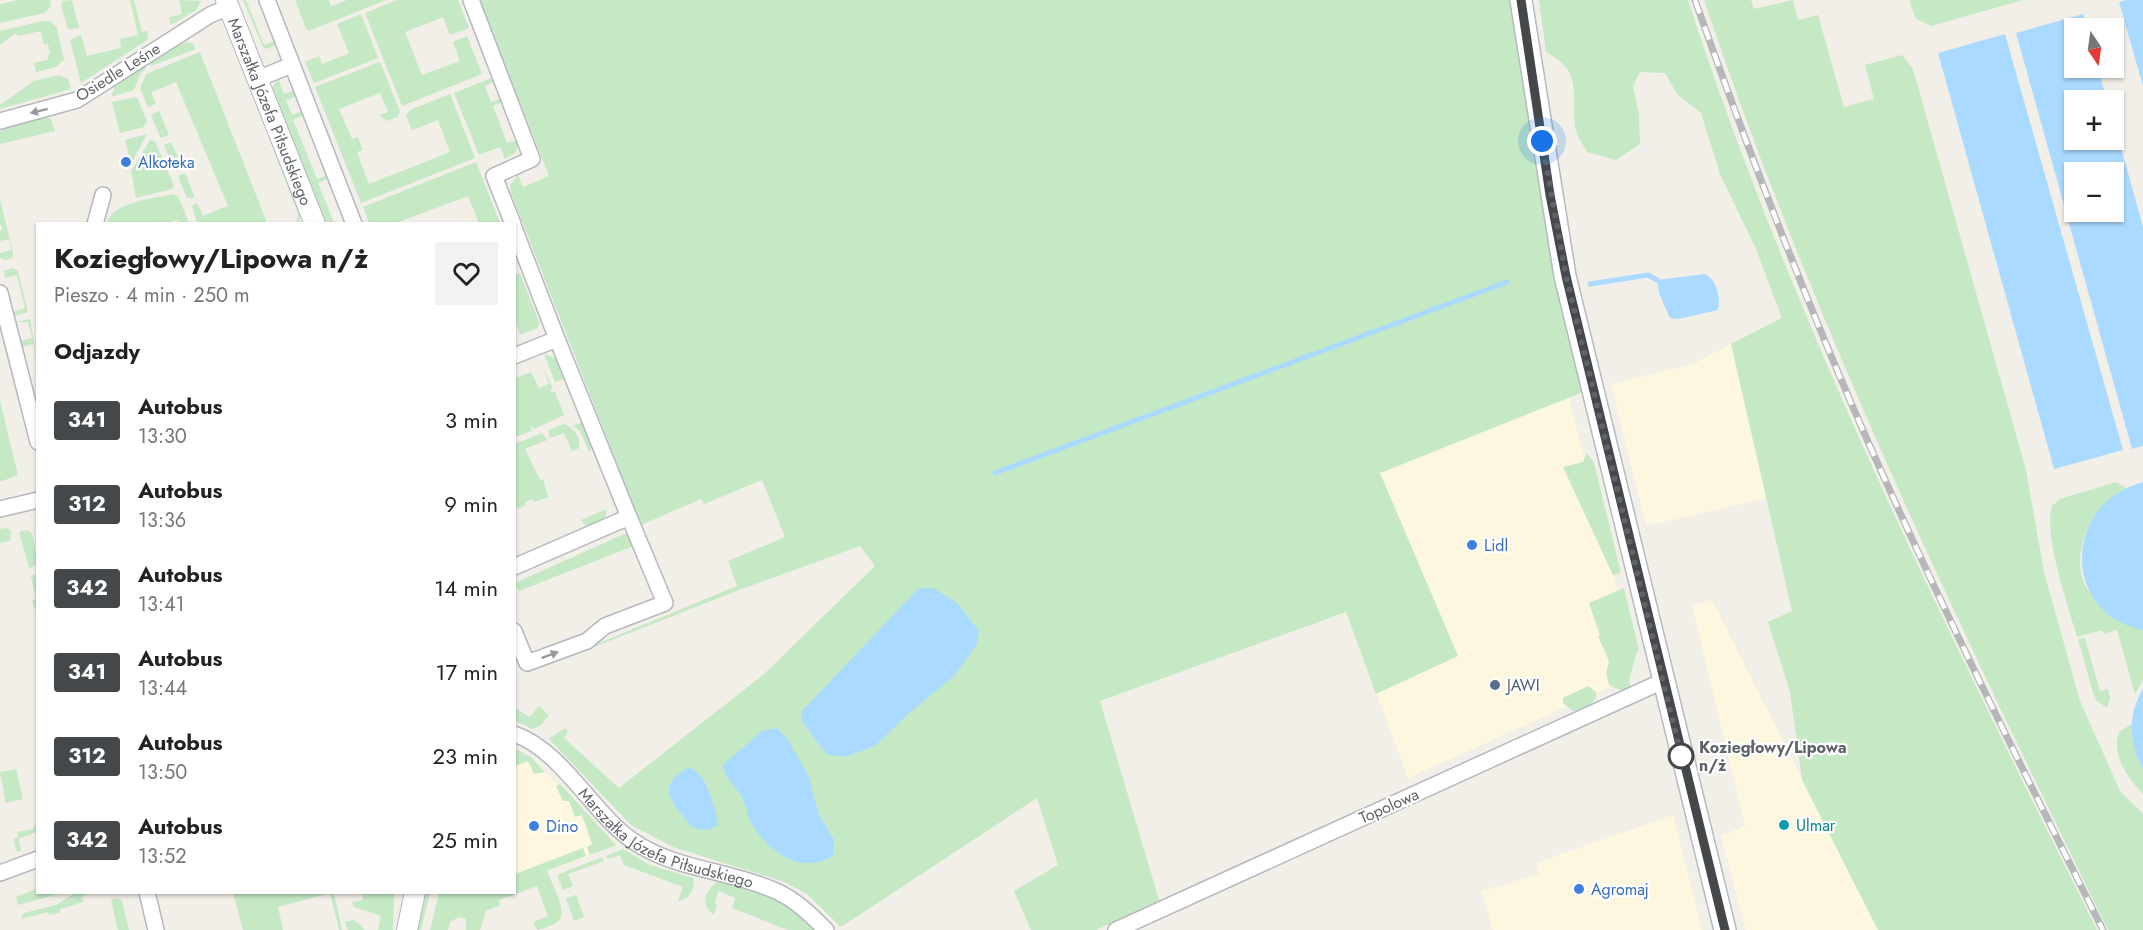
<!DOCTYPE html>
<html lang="pl">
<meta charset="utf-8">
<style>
:root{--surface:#fff;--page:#f2f2f2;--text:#222;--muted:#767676}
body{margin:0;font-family:Jost,sans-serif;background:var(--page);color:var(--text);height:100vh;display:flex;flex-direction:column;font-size:22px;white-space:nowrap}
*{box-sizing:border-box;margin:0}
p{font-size:20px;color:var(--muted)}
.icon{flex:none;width:33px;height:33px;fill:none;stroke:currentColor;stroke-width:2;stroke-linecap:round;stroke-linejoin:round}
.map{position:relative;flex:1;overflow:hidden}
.details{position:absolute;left:36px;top:222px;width:480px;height:672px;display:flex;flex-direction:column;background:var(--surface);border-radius:0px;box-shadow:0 2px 4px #0004}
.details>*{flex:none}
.badge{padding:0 12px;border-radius:4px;font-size:21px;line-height:39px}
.needle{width:39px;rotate:167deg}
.controls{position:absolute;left:2064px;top:18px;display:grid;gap:12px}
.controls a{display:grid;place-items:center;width:60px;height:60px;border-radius:0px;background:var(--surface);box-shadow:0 2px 4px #0004;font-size:30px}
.you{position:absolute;width:30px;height:30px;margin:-15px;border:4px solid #fff;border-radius:50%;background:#1a73e8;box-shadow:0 0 0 9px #1a73e833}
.map>.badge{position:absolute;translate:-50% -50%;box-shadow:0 0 0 3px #fff}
h2{padding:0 18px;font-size:22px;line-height:54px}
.round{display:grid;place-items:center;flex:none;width:63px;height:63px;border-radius:0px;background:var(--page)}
.headline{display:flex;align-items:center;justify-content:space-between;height:102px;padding:0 18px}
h1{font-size:28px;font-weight:700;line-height:45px}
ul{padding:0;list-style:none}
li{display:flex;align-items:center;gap:18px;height:84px;padding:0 18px}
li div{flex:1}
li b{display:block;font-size:22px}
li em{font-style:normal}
li .badge{min-width:66px;font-weight:700;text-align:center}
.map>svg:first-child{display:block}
</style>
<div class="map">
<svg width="2143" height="930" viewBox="0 0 2143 930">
<rect width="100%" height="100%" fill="#f1efe8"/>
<g fill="#fef7e0">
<polygon points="1731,344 1767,498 1646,526 1611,384 1693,364"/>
<polygon points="1569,398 1617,590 1614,685 1408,778 1346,611 1317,498"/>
<polygon points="1712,600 1878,930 1746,930 1721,836 1745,826 1692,605"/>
<polygon points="532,758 617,845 515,884 515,765"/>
<polygon points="1673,815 1702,930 1493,930 1482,891 1539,874 1536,863"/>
</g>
<g fill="#c5e8c5">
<polygon points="18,0 50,0 51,6 44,13 0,23 0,4"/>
<polygon points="72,0 79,28 68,29 61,6 63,1"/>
<polygon points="130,0 134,0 142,32 148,31 147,40 81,83 70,40 81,35 87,56 121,48 120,39 138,35"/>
<polygon points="179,0 201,1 196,10 171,25 169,17 182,14"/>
<polygon points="243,0 246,0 264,45 275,41 277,45 266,49 263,47"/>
<polygon points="295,0 329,0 331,6 347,0 386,0 309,31 306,29"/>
<polygon points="397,0 458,0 469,28 450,35 443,17 405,32 422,75 460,61 453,42 467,36 482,74 402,106 365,13"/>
<polygon points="480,0 1510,0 1553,268 1583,392 1380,473 1458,656 1376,694 1346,612 1100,701 1159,900 1096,930 1031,930 1014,891 1058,865 1037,798 841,927 808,895 785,882 673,847 631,825 549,739 565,728 568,731 564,738 619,788 763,675 875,566 860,546 739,590 515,678 737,586 728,561 785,537 762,480 704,504 701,499 641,525 511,193 510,185 518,175 523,187 549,176"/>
<path d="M1539,0h149c105,323 257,627 409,930h-219l-76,-150 -12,-88 -22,-70 24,-11 -61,-267 51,-26 -26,-69 -36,-75 -19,-61 -24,-19 -12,-21 -25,-1 -7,14 6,29 1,29 -24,16 -29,-8c-4,-8 -11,-17 -12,-26 -3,-35 7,-55 -29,-74z"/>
<path d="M1704,0h47l3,9 39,-9 5,20 20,-5 26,92 30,-8 -9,-34 37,-10 11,14 113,401 18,102 36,129 40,90 23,23v116h-35c-149,-304 -296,-608 -404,-930z"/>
<polygon points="1909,0 2023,0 1931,26 1916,19"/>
<polygon points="361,14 378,58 314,83 305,62 319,56 322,64 349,53 337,24"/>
<polygon points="43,21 50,21 57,28 64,60 56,67 36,72 34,63 48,60 47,55 50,54 48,44 44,45 41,31 18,36 15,33 0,45 0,31"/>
<polygon points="185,42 192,43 196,49 151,66 150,62"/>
<polygon points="236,51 300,212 300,223 296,223 298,214"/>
<polygon points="200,52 267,223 197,223 192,206 197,203 203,216 228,206 176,82 151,92 156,104 148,107 140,88 146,74"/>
<polygon points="380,62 400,111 397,117 387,121 379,115 388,112 380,93 339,109 352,139 358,137 363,150 357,152 369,184 450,152 438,120 412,130 406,116 410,110 450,94 475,158 361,203 315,87"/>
<polygon points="146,65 145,70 141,72 134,90 111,97 115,85"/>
<polygon points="59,75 68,79 71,89 0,109 0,105 34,81"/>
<polygon points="494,77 496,81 485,86 491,102 503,98 504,101 493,106 507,143 519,139 516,152 505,159 500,147 479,155 454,93"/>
<polygon points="278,79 284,94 295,90 297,96 286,100 292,115 303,111 304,115 293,120 317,179 328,175 330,178 318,183 334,223 323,223 273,92 272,88"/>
<polygon points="137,97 147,121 144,127 120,133 112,102"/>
<polygon points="159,111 169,135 161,138 151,115"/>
<polygon points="44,117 51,119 55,131 0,144 0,132 3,129"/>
<polygon points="147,134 131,164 125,140"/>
<polygon points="150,140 155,141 174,186 172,189 136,198 131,171"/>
<polygon points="171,142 182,166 174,169 164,145"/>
<polygon points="476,162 500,223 479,223 468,196 396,223 369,223 363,207"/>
<polygon points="185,173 195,198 187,198 178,176"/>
<path d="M173,194l5,2 11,27h-10l-2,-3 -13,4 -57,-1c6,-22 47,-24 66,-29z"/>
<polygon points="0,199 13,253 12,258 5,260 0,258 0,253 11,250 9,239 0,241 0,231 3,229 0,224"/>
<polygon points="13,268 18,271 28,312 14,316 13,312 25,308 17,275 5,278 4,271"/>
<polygon points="520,273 539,322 538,328 520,335 515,320 515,275"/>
<polygon points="30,319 37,360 33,344 22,347 20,341 32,338 28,322 16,322"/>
<polygon points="544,354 556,358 567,377 555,382"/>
<polygon points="543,368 553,388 550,390 551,392 555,392 564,415 534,429 530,425 532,431 515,437 515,378 531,372 539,388 549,384"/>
<polygon points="0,401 18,475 0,482"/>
<polygon points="584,421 593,446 589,452 580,431 573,426"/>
<path d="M564,424c9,4 18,13 15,24l-7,3 -8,-18 -14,5 -2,-8z"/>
<polygon points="542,433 547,440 525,449 540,480 543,479 548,497 534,502 532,499 526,502 526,505 515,510 515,444"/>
<polygon points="1587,453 1594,463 1621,573 1613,575 1563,467 1583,462"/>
<path d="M2116,482l10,6c-36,17 -63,75 -33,109 6,7 16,11 23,16 8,6 17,15 27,17v50l-8,14 -18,-64 -13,4 -2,-4 -25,7c-9,-31 -34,-103 -25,-131l8,-7z"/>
<polygon points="607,509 604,520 586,526 581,520"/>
<polygon points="0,529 7,528 11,531 10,541 0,543"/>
<polygon points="27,530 32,533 37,559 35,566 29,568 19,532"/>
<polygon points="624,534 631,534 636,545 519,591 515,583"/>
<polygon points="37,574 37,608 34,609 32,601 36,599 31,576"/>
<polygon points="1624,588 1639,651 1637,651 1629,681 1631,688 1620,690 1609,685 1606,673 1609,661 1598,636 1600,635 1589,603"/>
<polygon points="2085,638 2100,691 2108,689 2110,698 2107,708 2096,700 2093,693 2078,639"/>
<polygon points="1588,686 1596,692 1596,697 1589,707 1573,711 1563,703 1563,698"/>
<polygon points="539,706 549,715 541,725 533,729 515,721 515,708 530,717"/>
<path d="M2132,724l6,36 5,9v25c-14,-14 -34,-42 -23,-63z"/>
<polygon points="515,748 532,758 545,772 534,774 528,761 515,766"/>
<polygon points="16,769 23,799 6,803 0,772"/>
<polygon points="560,784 616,845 617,845 590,855 587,847 592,844 582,815 575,817 569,801 563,801 556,786"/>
<polygon points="37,822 37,832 18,839 21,850 17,852 13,839 18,837 17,832 33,829"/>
<path d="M583,848l3,8 -39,15c4,12 23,42 10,51 -5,4 -13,6 -19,8l-3,-3 -2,-5 15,-6 -11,-30 -38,14 1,5 -14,6 -6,19h-14v-11l-7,-2 -9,5 -2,8h-18l9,-37 75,-1 1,-18z"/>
<path d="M623,849l27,16 43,13c3,11 -4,22 -15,23l5,-14 -59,-22 -4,-10 -12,4 -2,-3z"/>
<polygon points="602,857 604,861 568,874 573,886 563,890 557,875"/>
<path d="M720,881c44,9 63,20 96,49h-28l-56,-22 3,-10 -16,-7 -5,12 3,2 -3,10c-15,-10 -9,-27 6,-34z"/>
<polygon points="37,889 38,892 62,893 18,905 16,897"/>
<polygon points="75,893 90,893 82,897 83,902 60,909 60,913 49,915 48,912 21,919 24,913 56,905"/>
<polygon points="233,893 334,893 342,930 339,930 330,893 278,907 283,930 243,930"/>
<polygon points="362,893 394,893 393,930 378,930 381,916 354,907 352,902 363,900"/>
<polygon points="426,893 430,893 421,930 417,930"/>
<polygon points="576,895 584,917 574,921 566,898"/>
<polygon points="117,898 122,901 129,930 118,930 111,900"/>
<polygon points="353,920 360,924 364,930 348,930 345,922"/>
</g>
<g fill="#aadaff" fill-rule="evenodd">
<polygon points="2126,0 2143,0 2143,86 2119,2"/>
<path d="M2083,14l4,14h-13v40h24l9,32h-33v40h40v-18l29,105v219l-11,3 -116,-416zM2114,172v40h-40v-40z"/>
<polygon points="2005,34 2123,450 2054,469 1938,53"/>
<path d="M1705,274c11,5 16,24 13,36l-40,9 -8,-1 -11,-25 -2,-13z"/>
<path d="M2143,482v148c-83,-17 -80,-127 0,-148z"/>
<polygon points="933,588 957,603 979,631 977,644 955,675 909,713 875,746 845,757 826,754 801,720 802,711 918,589"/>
<path d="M2143,689v80c-14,-25 -16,-54 0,-80z"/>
<path d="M777,728l11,12 20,35 11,40 15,25 -1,16c-33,19 -63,-3 -82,-33 -4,-7 -4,-18 -9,-26 -7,-12 -17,-18 -19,-32l39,-34z"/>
<path d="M687,768c18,0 27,38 31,53v4l-10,5 -15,-2c-8,-11 -32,-31 -21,-47 3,-5 11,-10 15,-13z"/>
</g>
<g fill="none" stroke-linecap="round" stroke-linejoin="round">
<g stroke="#aadaff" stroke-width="5">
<polyline points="1590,284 1648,275 1657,280"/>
<polyline points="995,473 1507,282"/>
</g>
<defs>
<g id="minor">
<polyline points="267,0 354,224"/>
<polyline points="471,0 532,159 494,176 513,224"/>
<polyline points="257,79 292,65"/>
<polyline points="0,121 77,100 210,15 229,7"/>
<polyline points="95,224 103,195"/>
<polyline points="514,228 557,339"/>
<polyline points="0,293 38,442"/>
<polyline points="514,356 557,339 629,517 514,567"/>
<polyline points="0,509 38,500"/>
<polyline points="514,631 527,663 587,641 605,626 665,603 629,517"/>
<path id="s1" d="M514,734c48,16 78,79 119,107 42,29 97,29 143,50 20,9 35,24 50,39"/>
<polyline points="0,873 38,859"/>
<polyline points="147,892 156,930"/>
<polyline points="1116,930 1663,681"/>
</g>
<g id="tertiary">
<path id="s2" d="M226,0l89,224"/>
<polyline points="407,930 415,892"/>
</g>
<polyline id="secondary" points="1521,0 1565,276 1725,930"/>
</defs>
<use href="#minor" stroke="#b5b8bc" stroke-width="18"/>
<use href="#tertiary" stroke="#b5b8bc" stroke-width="22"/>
<use href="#secondary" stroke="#b6babf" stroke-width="24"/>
<use href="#minor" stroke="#fff" stroke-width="15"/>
<use href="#tertiary" stroke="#fff" stroke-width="20"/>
<use href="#secondary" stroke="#fff" stroke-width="21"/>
<defs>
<path id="rail" d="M1695,0c58,164 120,326 192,484 68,151 142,298 216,446"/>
</defs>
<use href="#rail" stroke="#b6b7b8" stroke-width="7"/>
<use href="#rail" stroke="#fff" stroke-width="4.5" stroke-dasharray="14" stroke-linecap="butt"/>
</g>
<defs><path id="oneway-solid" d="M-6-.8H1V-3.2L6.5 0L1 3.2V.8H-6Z" transform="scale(1.5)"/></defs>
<g fill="#979a9d">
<use href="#oneway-solid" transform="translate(39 111) rotate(166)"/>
<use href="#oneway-solid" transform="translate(550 655) rotate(-21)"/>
</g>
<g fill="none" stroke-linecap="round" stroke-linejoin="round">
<defs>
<polyline id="line" points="1521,0 1550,195 1566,276 1725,930"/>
</defs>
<use href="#line" stroke="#fff" stroke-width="14"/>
<use href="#line" stroke="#45484a" stroke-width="9"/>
<polyline stroke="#5f6368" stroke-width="6" stroke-dasharray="0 10.8" points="1542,141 1566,276 1681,756"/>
</g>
<g fill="#3f7fe0" stroke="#fff" stroke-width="2">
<circle cx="126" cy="162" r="6"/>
<circle cx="1472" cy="545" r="6"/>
<circle cx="534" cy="826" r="6"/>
<circle cx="1579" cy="889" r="6"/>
</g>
<circle fill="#5c6f8a" stroke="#fff" stroke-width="2" cx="1495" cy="685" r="6"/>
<circle fill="#fff" stroke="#45484a" stroke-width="3" cx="1681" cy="756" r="12"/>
<circle fill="#0f9aa8" stroke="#fff" stroke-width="2" cx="1784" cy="825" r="6"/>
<g text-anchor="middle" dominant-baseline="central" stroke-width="4.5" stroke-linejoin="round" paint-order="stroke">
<g font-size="16" fill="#5f6368" stroke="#fff">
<text transform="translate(118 72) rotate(-32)">Osiedle Leśne</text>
<text stroke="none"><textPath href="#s2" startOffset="120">Marszałka Józefa Piłsudskiego</textPath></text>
<text transform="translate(1389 806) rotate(-24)">Topolowa</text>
<text stroke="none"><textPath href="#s1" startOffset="189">Marszałka Józefa Piłsudskiego</textPath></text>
</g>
<g font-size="16" fill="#366cbe" stroke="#fff" text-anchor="start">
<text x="138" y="162">Alkoteka</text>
<text x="1484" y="545">Lidl</text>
<text x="546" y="826">Dino</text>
<text x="1591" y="889">Agromaj</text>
</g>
<g font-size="16" fill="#4e5e75" stroke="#fff" text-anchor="start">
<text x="1507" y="685">JAWI</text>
</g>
<g font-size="16" font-weight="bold" fill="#5f6368" stroke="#fff" text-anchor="start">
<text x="1699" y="747">Koziegłowy/Lipowa<tspan x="1699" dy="18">n/ż</tspan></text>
</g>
<g font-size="16" fill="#0d838f" stroke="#fff" text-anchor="start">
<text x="1796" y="825">Ulmar</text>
</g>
</g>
</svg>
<div class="controls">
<a><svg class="needle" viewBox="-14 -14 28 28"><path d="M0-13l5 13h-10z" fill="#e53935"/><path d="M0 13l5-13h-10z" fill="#767676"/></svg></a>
<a>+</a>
<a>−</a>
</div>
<div class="you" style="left:1542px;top:141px"></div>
<section class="details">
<div class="headline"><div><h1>Koziegłowy/Lipowa n/ż</h1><p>Pieszo · 4 min · 250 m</p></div><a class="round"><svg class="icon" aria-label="heart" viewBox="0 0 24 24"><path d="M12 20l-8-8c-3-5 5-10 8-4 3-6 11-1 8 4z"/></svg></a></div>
<h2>Odjazdy</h2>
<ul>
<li><span class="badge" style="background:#45484a;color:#fff">341</span><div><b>Autobus</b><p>13:30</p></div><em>3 min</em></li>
<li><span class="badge" style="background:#45484a;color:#fff">312</span><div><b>Autobus</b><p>13:36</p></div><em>9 min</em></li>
<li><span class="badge" style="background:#45484a;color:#fff">342</span><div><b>Autobus</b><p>13:41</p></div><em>14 min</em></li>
<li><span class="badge" style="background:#45484a;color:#fff">341</span><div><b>Autobus</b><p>13:44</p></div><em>17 min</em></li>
<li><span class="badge" style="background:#45484a;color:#fff">312</span><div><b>Autobus</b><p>13:50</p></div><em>23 min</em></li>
<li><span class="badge" style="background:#45484a;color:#fff">342</span><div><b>Autobus</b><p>13:52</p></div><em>25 min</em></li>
</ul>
</section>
</div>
